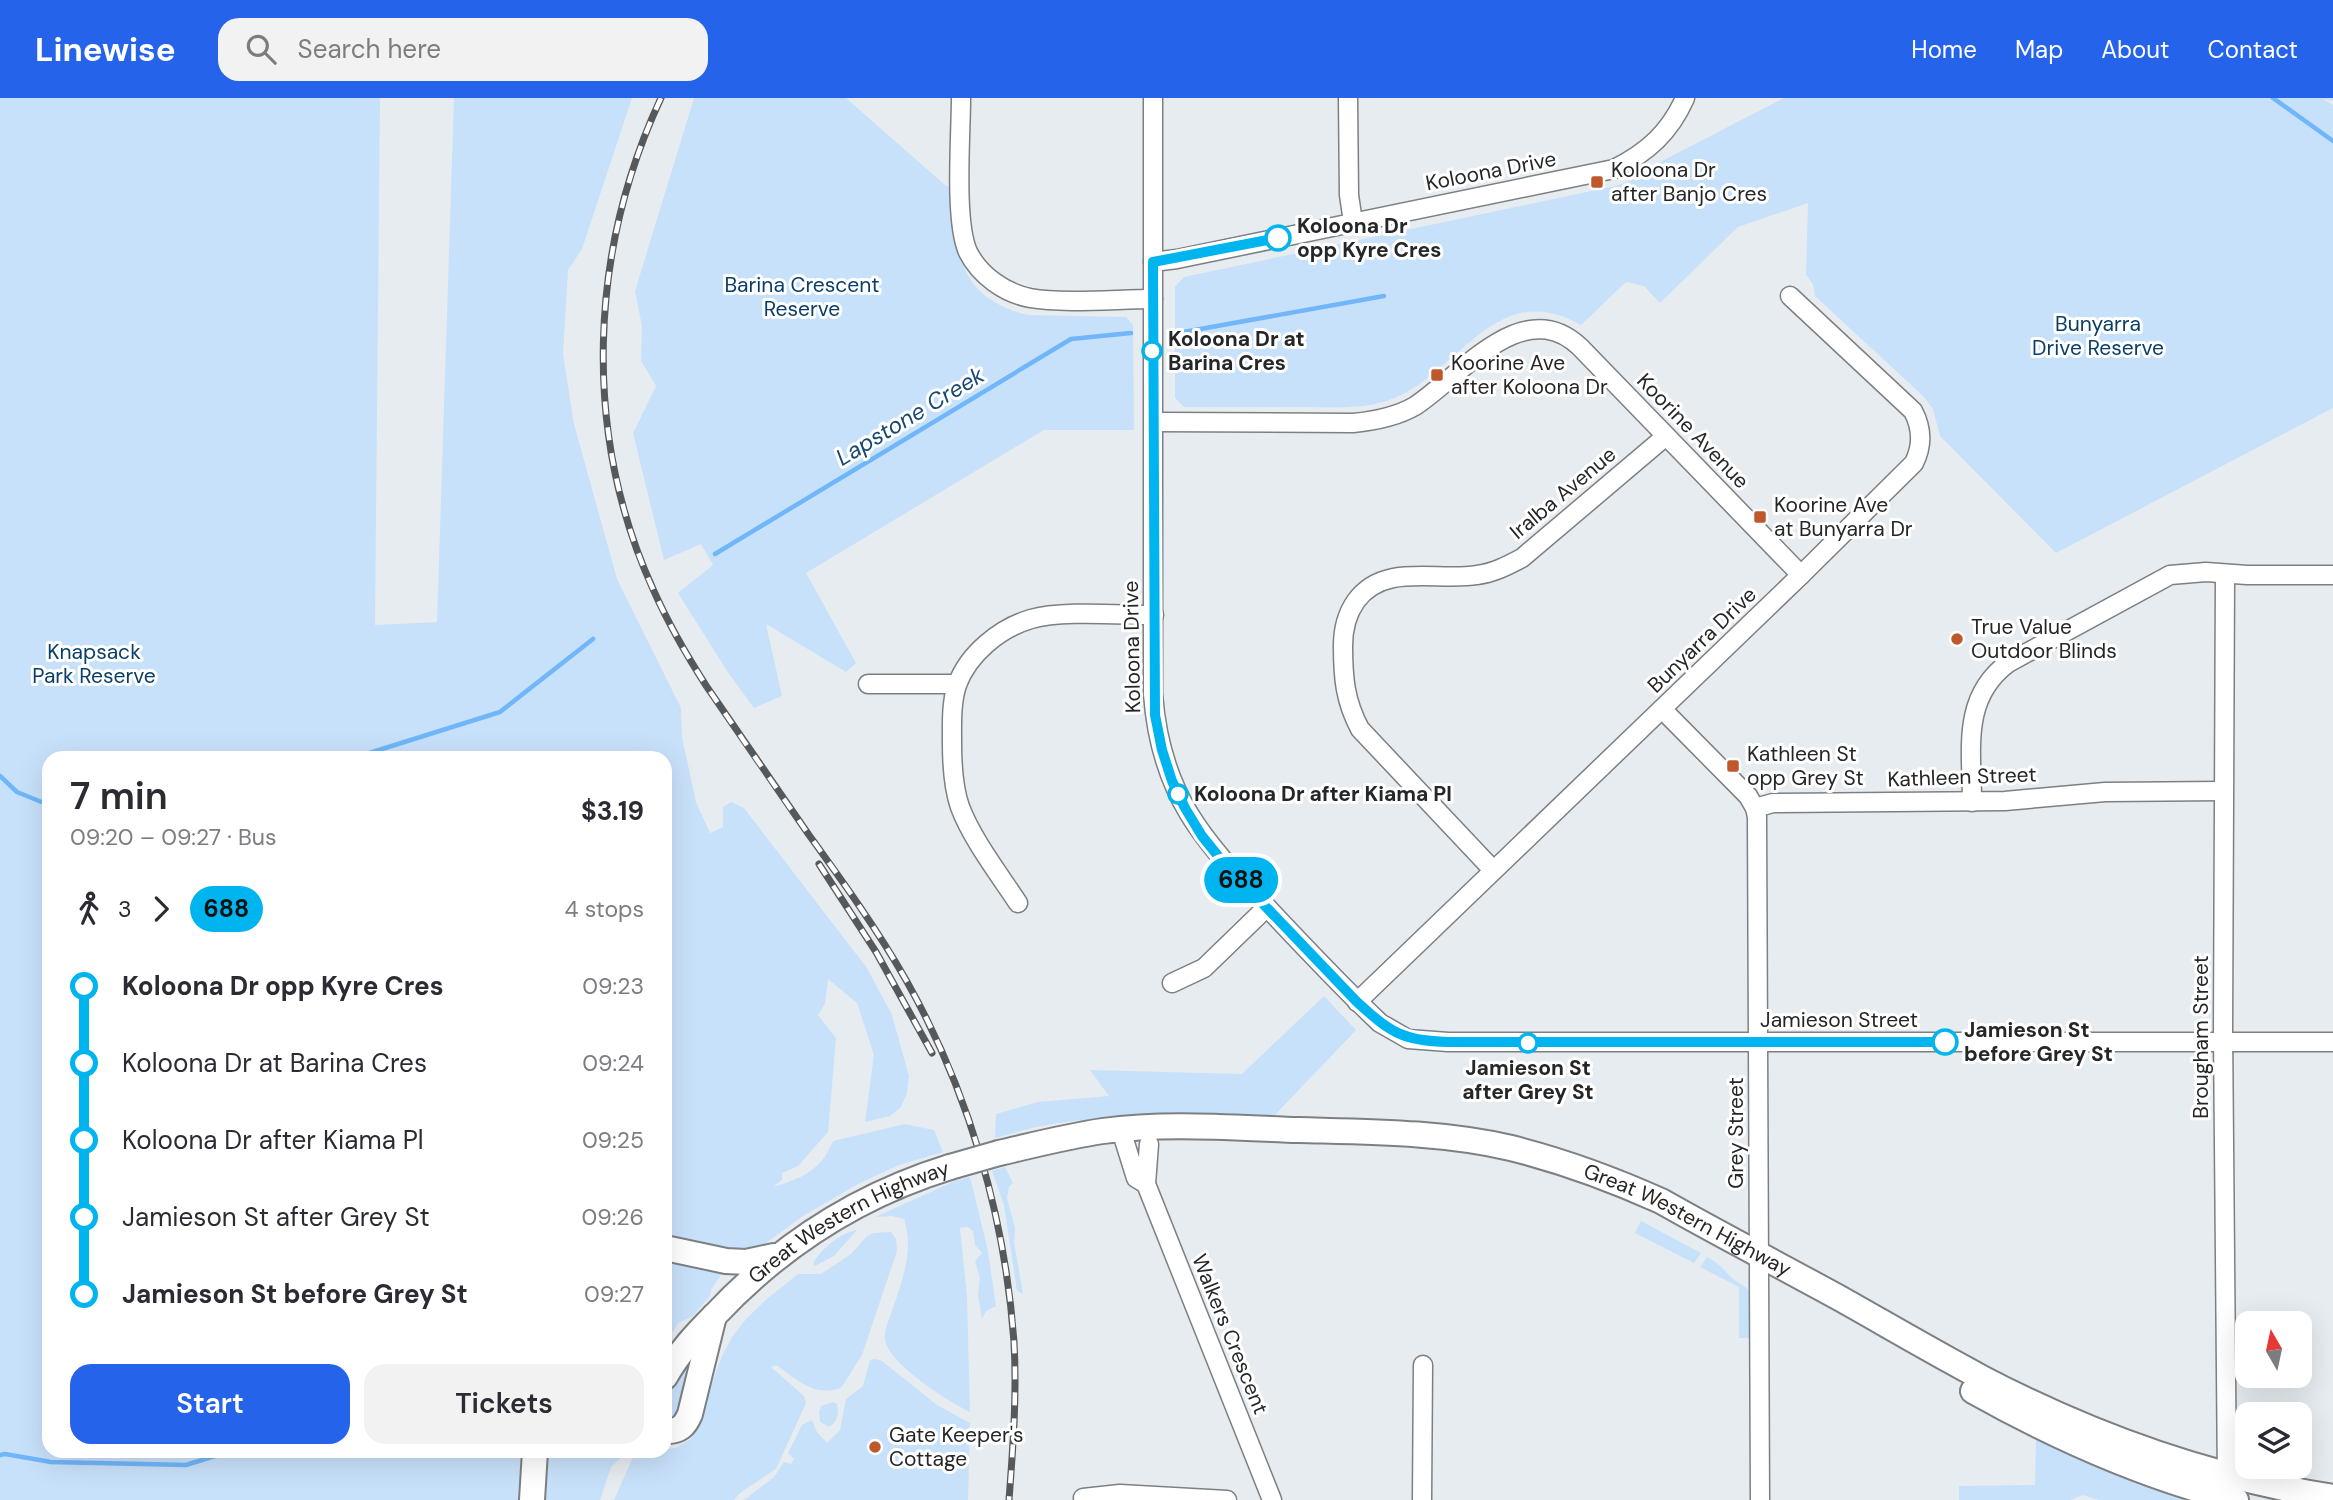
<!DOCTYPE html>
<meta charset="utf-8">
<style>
:root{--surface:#fff;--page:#f2f2f3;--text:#2b2b33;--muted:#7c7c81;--accent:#2563eb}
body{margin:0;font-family:"DM Sans",sans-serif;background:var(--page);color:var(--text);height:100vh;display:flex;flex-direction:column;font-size:26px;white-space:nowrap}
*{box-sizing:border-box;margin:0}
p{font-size:23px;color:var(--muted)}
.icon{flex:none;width:38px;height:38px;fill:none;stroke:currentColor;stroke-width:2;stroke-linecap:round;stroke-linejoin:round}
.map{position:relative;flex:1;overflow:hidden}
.details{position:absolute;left:42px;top:653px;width:630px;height:707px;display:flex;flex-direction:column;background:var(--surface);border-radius:21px;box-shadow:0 7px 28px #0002}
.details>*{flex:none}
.badge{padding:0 14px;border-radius:23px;font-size:24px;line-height:46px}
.needle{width:46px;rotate:351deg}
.tools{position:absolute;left:2235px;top:1213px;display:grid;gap:14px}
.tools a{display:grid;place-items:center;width:77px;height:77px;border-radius:14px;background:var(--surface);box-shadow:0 7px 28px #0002;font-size:35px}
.map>.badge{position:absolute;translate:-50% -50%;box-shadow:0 0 0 4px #fff}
.legs{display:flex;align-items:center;gap:10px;height:77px;padding:0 28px;font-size:23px}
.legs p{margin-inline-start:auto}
.overview{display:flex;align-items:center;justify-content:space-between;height:119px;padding:0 28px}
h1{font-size:38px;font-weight:600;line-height:52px}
.button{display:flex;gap:14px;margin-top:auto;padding:14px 28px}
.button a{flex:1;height:80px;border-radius:21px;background:var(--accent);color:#fff;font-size:28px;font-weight:600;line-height:80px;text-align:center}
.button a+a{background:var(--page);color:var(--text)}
ul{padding:0 28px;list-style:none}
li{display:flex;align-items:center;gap:24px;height:77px;font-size:26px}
li i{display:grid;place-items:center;width:10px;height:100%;margin:0 9px;background:currentColor}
li i::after{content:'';width:18px;height:18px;margin:-9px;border:5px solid;border-radius:50%;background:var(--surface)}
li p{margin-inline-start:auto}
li:first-child i{background:linear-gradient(#0000 50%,currentColor 0)}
li:last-child i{background:linear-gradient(currentColor 50%,#0000 0)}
header{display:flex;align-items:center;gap:42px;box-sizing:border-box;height:98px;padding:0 35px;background:var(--accent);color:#fff}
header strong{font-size:33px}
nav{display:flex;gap:38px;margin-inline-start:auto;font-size:24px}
.search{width:490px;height:63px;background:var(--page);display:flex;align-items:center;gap:18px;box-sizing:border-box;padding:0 24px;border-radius:21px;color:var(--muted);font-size:26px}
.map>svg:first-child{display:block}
</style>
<header>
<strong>Linewise</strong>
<div class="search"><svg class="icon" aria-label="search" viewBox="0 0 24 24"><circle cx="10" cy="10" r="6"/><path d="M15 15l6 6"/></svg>Search here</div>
<nav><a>Home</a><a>Map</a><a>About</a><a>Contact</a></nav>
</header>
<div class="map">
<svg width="2333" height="1402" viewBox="0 0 2333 1402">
<rect width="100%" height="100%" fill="#e7ecf0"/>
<g fill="#c8e1fa">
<path d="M0,0h380l-5,527 62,-3 17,-524h178l-50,151 -14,21 -5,84 11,70 43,155 64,129 1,29 14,65 14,31 13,-6v-20l8,-5 13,6 123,160 25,47 17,61 -2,17 -6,14 -11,9 -25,6 9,-67 -17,-52 -29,-24 -3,25 -7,11 18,23 -8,94 -30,34 -16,7v7l-9,7c30,-9 48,-17 60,-46l72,-17 29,6 9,22 -44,13 -39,18 -57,33 -48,35 -30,18 -14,21 -1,6 -18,21 -13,5 -7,11 1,13 -8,11v-599h-616v693h576l-2,5 -12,11 -11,33h-600z"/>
<path d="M694,0h152l99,87 6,3c4,62 6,110 77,127l98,2 7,8 1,105h-90l-238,143 50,90 -10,9 -80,-48 16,72 -28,12 -27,-37 -49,-78 35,-28 -12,-21 -37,16 -31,-127 23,-47 -15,-25 1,-35 -7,-35z"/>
<path d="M1784,0h549v3l-10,-2 10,6v303l-277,145 -116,-117 -7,-27 -10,-13 -108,-100 -2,-12 -7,-9 2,-72 -70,24 -78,76 -16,-17 -18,-4 -45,43c-87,-50 -122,52 -194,76 -29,9 -60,6 -91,6 -37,0 -75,0 -112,0l-9,-9v-111l9,-10 431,-91 15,-5 32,-20z"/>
<path d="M1324,898l32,34 -81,85c-71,1 -151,-3 -222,9 -20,3 -39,9 -58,14l1,-24 42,-12 71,-6 -19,-26 152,4z"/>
<polygon points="1005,1069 1013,1085 1009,1089 1007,1100 1015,1130 1014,1144 1023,1196 1017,1193 1004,1107 992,1073"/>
<path d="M970,1079l18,74 8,55 -10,5 -4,8 -4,-24 2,-17 -5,-17 7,-8 -7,-8 -2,-14 -5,-4 -8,1 7,68 3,116c-21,-10 -83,-49 -85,-73 -1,-10 5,-21 8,-31 10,-30 21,-58 11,-89l-12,-3 -17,1 80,-36z"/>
<polygon points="1641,1123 1701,1155 1694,1165 1635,1135"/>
<path d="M857,1132l-23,26 -19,10 -2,-3c9,-14 26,-30 44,-33z"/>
<path d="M891,1134l5,7 1,12 -35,104 -21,33c-27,9 -44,-8 -65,-23l-5,2 33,29 2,7 -30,66 -36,24 -6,7h-120l20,-45 8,-3 34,-4 15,-9 31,-83 10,-19 14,-18 22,-21 30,-24h23l30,-20 15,-17 7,-4z"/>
<path d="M1707,1159c15,8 15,12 26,22 7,6 14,6 17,15v44h-11v-51l-39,-20z"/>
<path d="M692,1260l-15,59 -12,5c0,-37 -1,-38 27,-64z"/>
<polygon points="875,1261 882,1263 937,1307 970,1325 968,1402 744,1402 774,1379 784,1364 791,1366 794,1361 788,1355 802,1327 812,1322 817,1334 827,1345 840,1332 846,1301 863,1288 870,1262"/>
<path d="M833,1304l4,2c2,9 1,18 -8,23l-9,-5 -1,-10 2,-6z"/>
<polygon points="2036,1340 2179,1398 2187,1402 2099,1402 2083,1397 2070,1402 1959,1402 1959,1388 2035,1387"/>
</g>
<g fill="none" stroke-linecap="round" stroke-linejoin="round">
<g stroke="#70b6f9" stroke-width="4.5">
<polyline points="2273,0 2333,43"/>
<polyline points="1178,235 1384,198"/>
<polyline points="715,456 1071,241 1131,235"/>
<polyline points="359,660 363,657 500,614 593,541"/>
<polyline points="0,678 17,694 49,707"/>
<polyline points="0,1357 5,1356 51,1364 186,1367 231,1353"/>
</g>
<defs>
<g id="street">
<path d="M961,0c0,37 -7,123 7,154 12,24 37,41 62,46 35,6 87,1 123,1"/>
<path d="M1153,0v596c8,108 56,152 126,226 33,35 66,70 101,103l28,16 40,3h885"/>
<polyline points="1348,0 1349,97 1353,124"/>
<path d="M1153,164l24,-3 437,-90c33,-16 56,-37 71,-71"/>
<path d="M1154,324l199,1c21,-2 43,-6 62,-17 46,-30 108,-113 165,-59l221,228"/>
<polyline points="2225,476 2223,933 2227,1386"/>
<polyline points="868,586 957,586"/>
<polyline points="1662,611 1748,698 1755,710 1757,719 1760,1402"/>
<path d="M1972,704c0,-52 -11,-104 36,-139l162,-88 36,-3 41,3h86"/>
<polyline points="1755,710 1773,705 2005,703 2105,694 2223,693"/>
<path d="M1493,772l-133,-141c-15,-28 -17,-51 -17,-83 0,-17 3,-31 13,-45 28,-39 81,-19 121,-26 16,-2 30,-9 45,-17l144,-122"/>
<path d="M1018,805c-19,-29 -46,-64 -58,-96 -7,-20 -8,-43 -8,-64 0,-19 -1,-40 5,-58 11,-31 43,-57 74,-66 30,-9 89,-4 123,-4"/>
<polyline points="1172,885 1204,870 1267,809"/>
<path d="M1357,904l444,-427 113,-112c9,-18 8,-35 -1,-52l-123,-115"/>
<polyline points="1121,1032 1136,1080 1146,1086"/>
<polyline points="1149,1046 1146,1086 1272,1402"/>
<polyline points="1083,1400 1120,1396 1227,1402"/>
<polyline points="1422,1402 1423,1267"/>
</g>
<g id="secondary">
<path id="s1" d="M999,1055c35,-8 69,-17 104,-22 65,-9 132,-3 196,-1 71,2 143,2 212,18 52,13 101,31 150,53 60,34 122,66 182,99 46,26 92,53 139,78 109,57 229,100 351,119"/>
<polyline points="665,1150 726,1163 746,1164 774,1158"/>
<path id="s2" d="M665,1279c14,-25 31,-43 51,-63 65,-69 143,-119 234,-147"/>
<path d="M1973,1293c82,46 171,86 263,109"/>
<path d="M665,1333c14,1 20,-5 25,-17l24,-98"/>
<polyline points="532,1402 535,1353"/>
</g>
</defs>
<use href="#street" stroke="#7c8084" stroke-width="21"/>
<use href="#secondary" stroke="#7c8084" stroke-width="28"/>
<use href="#street" stroke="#fff" stroke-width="18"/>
<use href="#secondary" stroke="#fff" stroke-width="24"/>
<defs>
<g id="rail">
<path d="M661,0c-72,154 -79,335 -8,491 15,34 34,67 54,98 34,50 68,99 102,148 34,47 68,94 97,145 62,110 99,235 108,362 3,52 -1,105 -5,158"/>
<polyline points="819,766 876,854 932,955"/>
</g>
</defs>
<use href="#rail" stroke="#56595b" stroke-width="7"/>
<use href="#rail" stroke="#fff" stroke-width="4.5" stroke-dasharray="13" stroke-linecap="butt"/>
<defs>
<polyline id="secondary-bridge" points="950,1069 999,1055"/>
</defs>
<use href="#secondary-bridge" stroke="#7c8084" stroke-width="28" stroke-linecap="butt"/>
<use href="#secondary-bridge" stroke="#fff" stroke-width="24"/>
</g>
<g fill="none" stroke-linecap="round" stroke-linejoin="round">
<defs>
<path id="line-1" d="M1278,140l-125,24 2,453 7,35 10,31 13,27 17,28 21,26 134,140c33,30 45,39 91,40h497"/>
</defs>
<use href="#line-1" stroke="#fff" stroke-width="16"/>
<use href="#line-1" stroke="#00b5ef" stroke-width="10"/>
</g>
<g fill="#bf592c" stroke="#fff" stroke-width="2.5">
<rect x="1590" y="77" width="14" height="14" rx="3.5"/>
<rect x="1430" y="270" width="14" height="14" rx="3.5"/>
<rect x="1753" y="412" width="14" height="14" rx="3.5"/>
<circle cx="1957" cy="541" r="7"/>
<rect x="1726" y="661" width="14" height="14" rx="3.5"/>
<circle cx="875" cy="1349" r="7"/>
</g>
<g fill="#fff" stroke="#00b5ef" stroke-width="3.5">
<circle cx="1278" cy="140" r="12"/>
<circle cx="1152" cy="253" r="9"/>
<circle cx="1178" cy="696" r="9"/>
<circle cx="1945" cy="944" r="12"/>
<circle cx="1528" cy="945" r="9"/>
</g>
<g text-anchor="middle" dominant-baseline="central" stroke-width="6" stroke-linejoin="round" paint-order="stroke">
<g font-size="21" fill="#242627" stroke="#fff" text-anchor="start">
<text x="1611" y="72">Koloona Dr<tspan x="1611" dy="24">after Banjo Cres</tspan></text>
<text x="1451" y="265">Koorine Ave<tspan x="1451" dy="24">after Koloona Dr</tspan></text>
<text x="1774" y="407">Koorine Ave<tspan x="1774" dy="24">at Bunyarra Dr</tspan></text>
<text x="1971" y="529">True Value<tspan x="1971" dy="24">Outdoor Blinds</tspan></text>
<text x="1747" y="656">Kathleen St<tspan x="1747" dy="24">opp Grey St</tspan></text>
<text x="889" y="1337">Gate Keeper's<tspan x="889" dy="24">Cottage</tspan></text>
</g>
<g font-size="21" fill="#242627" stroke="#fff">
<text transform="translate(1491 73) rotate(-11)">Koloona Drive</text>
<text transform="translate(1693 333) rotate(46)">Koorine Avenue</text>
<text transform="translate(1563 395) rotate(-40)">Iralba Avenue</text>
<text transform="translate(1702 542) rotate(-44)">Bunyarra Drive</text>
<text transform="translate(1132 549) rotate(-91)">Koloona Drive</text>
<text transform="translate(1962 679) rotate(-2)">Kathleen Street</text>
<text x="1839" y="922">Jamieson Street</text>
<text transform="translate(2201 939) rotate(-90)">Brougham Street</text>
<text transform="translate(1736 1035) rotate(-90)">Grey Street</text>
<text stroke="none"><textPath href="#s1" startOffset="707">Great Western Highway</textPath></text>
<text stroke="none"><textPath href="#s2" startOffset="245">Great Western Highway</textPath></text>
<text transform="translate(1230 1236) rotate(68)">Walkers Crescent</text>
</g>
<g font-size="21" font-weight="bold" fill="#242627" stroke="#fff" text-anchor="start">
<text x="1297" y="128">Koloona Dr<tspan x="1297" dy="24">opp Kyre Cres</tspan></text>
<text x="1168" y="241">Koloona Dr at<tspan x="1168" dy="24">Barina Cres</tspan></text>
<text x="1194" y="696">Koloona Dr after Kiama Pl</text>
<text x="1964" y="932">Jamieson St<tspan x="1964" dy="24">before Grey St</tspan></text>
<text x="1528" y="970" text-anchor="middle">Jamieson St<tspan x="1528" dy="24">after Grey St</tspan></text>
</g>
<g font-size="21" fill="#093e68" stroke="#fff">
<text x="802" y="187">Barina Crescent<tspan x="802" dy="24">Reserve</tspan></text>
<text x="2098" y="226">Bunyarra<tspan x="2098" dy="24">Drive Reserve</tspan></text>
<text x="94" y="554">Knapsack<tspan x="94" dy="24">Park Reserve</tspan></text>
</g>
<g font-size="23" font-style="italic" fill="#164873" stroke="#fff">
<text transform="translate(910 318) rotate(-31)">Lapstone Creek</text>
</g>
</g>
</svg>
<div class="tools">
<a><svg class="needle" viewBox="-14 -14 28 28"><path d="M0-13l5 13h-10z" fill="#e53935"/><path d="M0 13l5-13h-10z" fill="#7c7c81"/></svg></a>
<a><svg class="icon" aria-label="layers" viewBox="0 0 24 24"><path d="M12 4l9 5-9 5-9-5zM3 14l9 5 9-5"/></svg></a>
</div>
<b class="badge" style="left:1241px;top:782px;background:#00b5ef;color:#111">688</b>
<section class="details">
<div class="overview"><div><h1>7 min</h1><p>09:20 – 09:27 · Bus</p></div><b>$3.19</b></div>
<div class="legs"><svg class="icon" aria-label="walk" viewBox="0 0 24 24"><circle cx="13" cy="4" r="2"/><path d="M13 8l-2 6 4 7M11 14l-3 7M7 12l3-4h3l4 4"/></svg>3<svg class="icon" aria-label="forward" viewBox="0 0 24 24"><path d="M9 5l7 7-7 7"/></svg><b class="badge" style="background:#00b5ef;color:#111">688</b><p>4 stops</p></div>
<ul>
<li><i style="color:#00b5ef"></i><b>Koloona Dr opp Kyre Cres</b><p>09:23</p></li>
<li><i style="color:#00b5ef"></i><span>Koloona Dr at Barina Cres</span><p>09:24</p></li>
<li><i style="color:#00b5ef"></i><span>Koloona Dr after Kiama Pl</span><p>09:25</p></li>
<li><i style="color:#00b5ef"></i><span>Jamieson St after Grey St</span><p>09:26</p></li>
<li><i style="color:#00b5ef"></i><b>Jamieson St before Grey St</b><p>09:27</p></li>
</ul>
<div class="button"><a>Start</a><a>Tickets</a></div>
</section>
</div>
